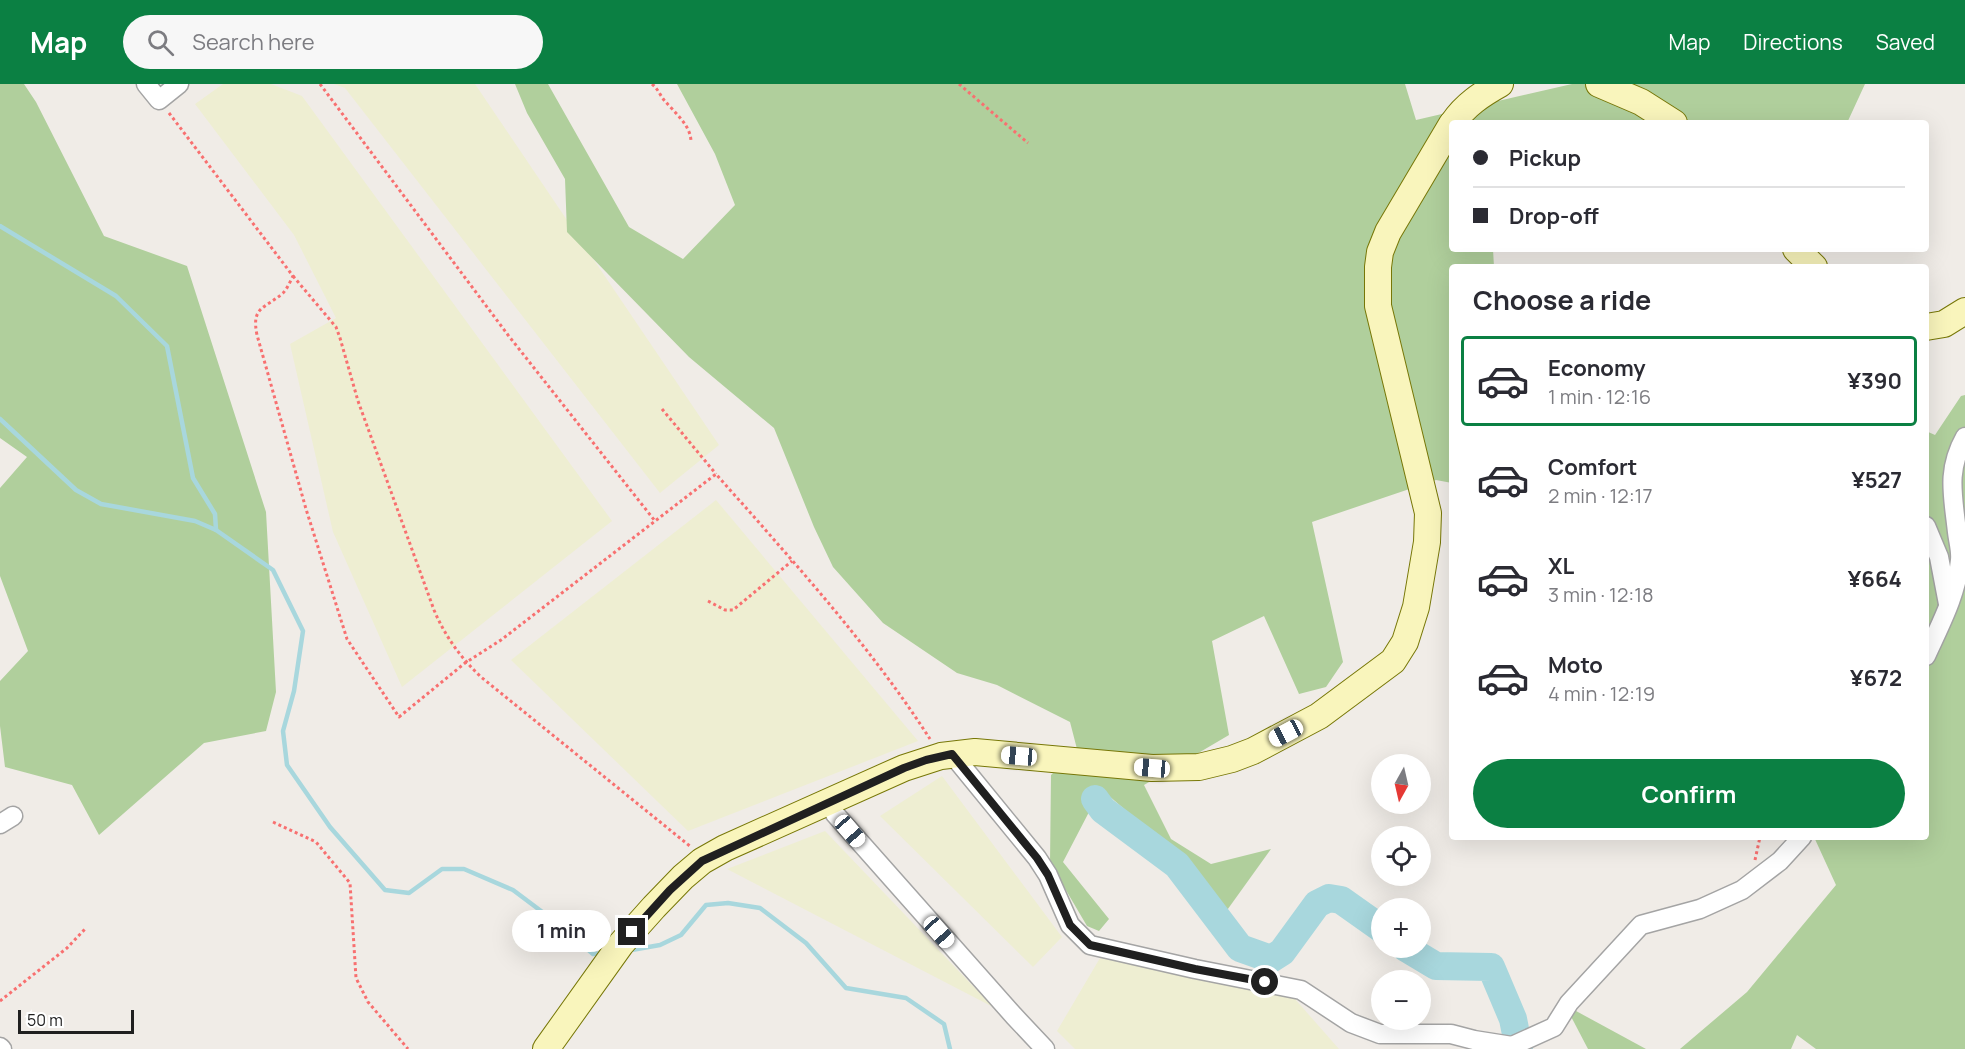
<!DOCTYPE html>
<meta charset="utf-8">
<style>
body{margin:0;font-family:Manrope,sans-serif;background:#f7f7f7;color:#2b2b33;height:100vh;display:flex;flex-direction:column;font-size:22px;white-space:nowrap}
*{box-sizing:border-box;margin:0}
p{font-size:20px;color:#7c7c81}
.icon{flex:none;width:33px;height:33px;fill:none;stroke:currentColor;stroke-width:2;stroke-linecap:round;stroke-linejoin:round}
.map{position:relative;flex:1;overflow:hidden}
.side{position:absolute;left:1449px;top:180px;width:480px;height:576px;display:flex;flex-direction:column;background:#fff;border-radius:6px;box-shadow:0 6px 24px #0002}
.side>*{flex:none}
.banner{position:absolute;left:1449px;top:36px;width:480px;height:132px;border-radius:6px;box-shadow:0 6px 24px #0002;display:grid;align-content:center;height:132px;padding:0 24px;background:#fff}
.needle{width:39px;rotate:188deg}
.buttons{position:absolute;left:1371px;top:670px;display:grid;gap:12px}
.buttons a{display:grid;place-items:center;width:60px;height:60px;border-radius:50%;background:#fff;box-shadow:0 6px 24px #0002;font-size:30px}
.scale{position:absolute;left:18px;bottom:15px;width:116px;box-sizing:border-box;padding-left:6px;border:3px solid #202020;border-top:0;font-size:16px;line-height:21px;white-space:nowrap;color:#202020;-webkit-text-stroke:4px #fff;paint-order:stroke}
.end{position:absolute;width:27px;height:27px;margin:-14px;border:8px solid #202020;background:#fff;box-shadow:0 0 0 3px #fff}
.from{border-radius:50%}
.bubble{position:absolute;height:42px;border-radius:21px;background:#fff;box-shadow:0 6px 24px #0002;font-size:20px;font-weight:700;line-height:42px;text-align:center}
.car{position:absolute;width:18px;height:36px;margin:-18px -9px;border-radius:8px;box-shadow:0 0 4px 2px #0007;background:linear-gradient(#fff 24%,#345 0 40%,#fff 0 76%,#345 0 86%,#fff 0)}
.banner b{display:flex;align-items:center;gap:21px;height:57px;font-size:22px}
.banner b+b{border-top:2px solid #e1e1e2}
.banner i{width:15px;height:15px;background:#2b2b33}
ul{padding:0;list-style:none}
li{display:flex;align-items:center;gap:18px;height:90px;margin:0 12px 9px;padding:0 12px;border:3px solid transparent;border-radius:6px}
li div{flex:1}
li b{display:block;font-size:22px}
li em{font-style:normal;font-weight:700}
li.active{border-color:#0b8043}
li>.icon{width:54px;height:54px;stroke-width:1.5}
h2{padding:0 24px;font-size:27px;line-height:72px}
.cta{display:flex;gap:12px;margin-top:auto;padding:12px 24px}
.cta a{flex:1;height:69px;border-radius:36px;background:#0b8043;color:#fff;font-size:24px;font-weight:700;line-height:69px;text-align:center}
header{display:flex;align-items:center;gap:36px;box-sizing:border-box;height:84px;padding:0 30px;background:#0b8043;color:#fff}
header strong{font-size:28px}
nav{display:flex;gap:33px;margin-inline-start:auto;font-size:21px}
.search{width:420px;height:54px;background:#f7f7f7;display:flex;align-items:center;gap:15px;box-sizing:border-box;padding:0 21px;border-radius:33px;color:#7c7c81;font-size:22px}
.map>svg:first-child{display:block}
.farmland{fill:#eeeed2}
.forest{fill:#b0cf9c}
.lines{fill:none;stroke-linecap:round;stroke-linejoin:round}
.stream{stroke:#a8d7dd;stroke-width:4.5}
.river{stroke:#a8d7dd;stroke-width:28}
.street-casing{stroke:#a4a4a4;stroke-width:21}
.secondary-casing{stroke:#777707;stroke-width:28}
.path{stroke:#f87070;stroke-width:3;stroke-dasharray:3 3;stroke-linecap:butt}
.street{stroke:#fff;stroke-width:18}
.secondary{stroke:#f9f5bc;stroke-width:26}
.route{stroke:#202020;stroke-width:8}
</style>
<header>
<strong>Map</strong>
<div class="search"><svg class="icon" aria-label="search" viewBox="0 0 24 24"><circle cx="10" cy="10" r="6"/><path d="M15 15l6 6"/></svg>Search here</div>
<nav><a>Map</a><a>Directions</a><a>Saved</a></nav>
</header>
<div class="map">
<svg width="1965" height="965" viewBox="0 0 1965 965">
<rect width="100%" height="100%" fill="#f0ece7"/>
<g class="farmland">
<path d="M 223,0 L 271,0 L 302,12 L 612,437 L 402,603 L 333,448 L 290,260 L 336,234 L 294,151 L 195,20 Z"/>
<path d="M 334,0 L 475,0 L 719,361 L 660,409 L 345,4 Z"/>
<path d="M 716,416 L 918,657 L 688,747 L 511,576 Z"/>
<path d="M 942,692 L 1062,853 L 1033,883 L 880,732 Z"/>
<path d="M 825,747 L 993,923 L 727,785 Z"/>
<path d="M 1100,874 L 1295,915 L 1339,965 L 1075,965 L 1057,947 Z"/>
</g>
<g class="forest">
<path d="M 0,0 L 24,0 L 36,18 L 104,152 L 187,182 L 266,428 L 276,608 L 266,647 L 204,659 L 99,751 L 72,701 L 5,683 L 0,642 L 0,597 L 28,567 L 0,492 L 0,404 L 27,373 L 0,354 Z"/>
<path d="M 515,0 L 548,0 L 629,143 L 683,175 L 735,121 L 715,70 L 677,0 L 1405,0 L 1416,36 L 1572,0 L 1865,0 L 1847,39 L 1452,39 L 1452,165 L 1493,165 L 1494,183 L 1452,183 L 1452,399 L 1436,396 L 1312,438 L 1343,578 L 1326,603 L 1299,610 L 1264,532 L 1212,557 L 1229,651 L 1144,701 L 1171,755 L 1211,780 L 1271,765 L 1225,829 L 1181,774 L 1101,705 L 1063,778 L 1109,835 L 1099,847 L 1087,842 L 1050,779 L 1051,691 L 1077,665 L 1070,638 L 997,601 L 957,589 L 883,539 L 833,483 L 814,443 L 774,344 L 689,273 L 567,148 L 565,95 L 527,29 Z"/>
<path d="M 1965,311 L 1965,965 L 1816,965 L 1797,951 L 1791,965 L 1680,965 L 1747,908 L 1836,801 L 1814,753 L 1926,753 L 1926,347 L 1935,351 L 1961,312 Z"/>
<path d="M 1565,921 L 1646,965 L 1588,965 Z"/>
</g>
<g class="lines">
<g class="stream">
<path d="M 0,142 L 116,212 L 167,262 L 193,394 L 215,430 L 216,446"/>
<path d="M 0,335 L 76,406 L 101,420 L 195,437 L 216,446 L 273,486 L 303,547 L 294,607 L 283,647 L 287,681 L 330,743 L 385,806 L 409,809 L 442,785 L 464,785 L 513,806 L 561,842 L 593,870 L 603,869"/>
<path d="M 626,867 L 660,861 L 681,851 L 706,821 L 728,819 L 760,824 L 806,859 L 846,904 L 906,914 L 944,940 L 950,965"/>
</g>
<g class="river">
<path d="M 1095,715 L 1103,726 L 1177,781 L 1240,864 L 1271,875 L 1282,868 L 1317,820 L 1329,814 L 1341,816 L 1382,845"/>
<path d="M 1406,864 L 1436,882 L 1491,883 L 1513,935 L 1519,965"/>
</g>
<defs>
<g id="street">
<path d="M 146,0 L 159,16 L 179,0"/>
<path d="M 1926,442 L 1939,473 L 1948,520"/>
<path d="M 1926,572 C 1940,541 1957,510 1960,476 C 1961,467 1958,457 1957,448 C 1953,411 1946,387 1965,353"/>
<path d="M 952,670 L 1037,774 L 1048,791 L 1070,841 L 1090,861 L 1195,885 L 1301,906 L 1351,939 L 1380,950 L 1451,950 L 1474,956 L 1512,962 L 1554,943 L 1569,919 L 1641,841 L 1700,825 L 1742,806 L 1780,777 L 1802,753"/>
<path d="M 829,718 L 835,730 L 1014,932 L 1045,965"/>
<path d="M 0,740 L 13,732"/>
<path d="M 0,963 L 2,965"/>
</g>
<g id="secondary">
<path d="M 1599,0 L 1641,18 L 1674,39"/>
<path d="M 1453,39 C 1465,21 1482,10 1500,0"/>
<path d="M 1796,165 L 1814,183"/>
<path d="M 1926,243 L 1944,240 L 1965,227"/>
<path d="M 546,965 L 621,860 L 654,823 L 683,793 L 702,777 L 725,764 L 904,684 L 941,672 L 975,668 L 1152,684 L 1199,683 L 1232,675 L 1253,667 L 1319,632 L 1393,577 L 1405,558 L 1416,523 L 1427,458 L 1428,429 L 1378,222 L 1378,183 L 1380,168 L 1388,148 L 1452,40"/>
</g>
</defs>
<use href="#street" class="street-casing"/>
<use href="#secondary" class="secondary-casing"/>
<g class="path">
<path d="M 320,0 L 508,251 L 655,437"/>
<path d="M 652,0 C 658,5 660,11 664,16 C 674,28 691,41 691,58"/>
<path d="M 959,0 L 1028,59"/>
<path d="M 169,29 L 293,192 C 290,198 287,205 283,209 C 265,225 251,222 257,251 L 306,425 L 347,555 L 399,633 L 465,579 L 501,556 L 716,390 C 791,475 869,560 930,655"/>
<path d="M 293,192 L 336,243 L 340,254 L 358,317 L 434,526 C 445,552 460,573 481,593 L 691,763"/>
<path d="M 662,325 L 716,390"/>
<path d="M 708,517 L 725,526 L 733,526 L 792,477"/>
<path d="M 273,738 L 316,758 L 350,799 L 356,894 L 368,918 L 408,965"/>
<path d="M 1755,776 L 1760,753"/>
<path d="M 0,917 L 67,864 L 85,845"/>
</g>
<use href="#street" class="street"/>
<use href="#secondary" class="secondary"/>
</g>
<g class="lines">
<path class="route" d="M 632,848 L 670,806 L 702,777 L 904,684 L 926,676 L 952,670 L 1037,774 L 1048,791 L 1070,841 L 1090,861 L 1195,885 L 1265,898"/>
</g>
</svg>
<div class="buttons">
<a><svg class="needle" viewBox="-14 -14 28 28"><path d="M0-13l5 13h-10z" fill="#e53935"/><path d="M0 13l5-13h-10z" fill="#7c7c81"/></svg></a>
<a><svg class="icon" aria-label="locate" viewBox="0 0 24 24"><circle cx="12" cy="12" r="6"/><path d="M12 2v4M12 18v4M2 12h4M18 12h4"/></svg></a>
<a>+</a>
<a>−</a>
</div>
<div class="scale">50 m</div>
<i class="end from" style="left:1265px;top:898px"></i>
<i class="end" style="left:632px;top:848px"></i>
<div class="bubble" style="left:512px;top:826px;width:99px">1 min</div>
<i class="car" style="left:1286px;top:649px;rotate:242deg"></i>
<i class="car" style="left:1019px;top:672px;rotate:275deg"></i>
<i class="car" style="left:1152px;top:684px;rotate:275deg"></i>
<i class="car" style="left:850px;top:747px;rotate:139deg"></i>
<i class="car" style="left:939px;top:848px;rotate:138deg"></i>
<div class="banner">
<b><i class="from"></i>Pickup</b>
<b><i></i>Drop-off</b>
</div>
<section class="side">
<h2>Choose a ride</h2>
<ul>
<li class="active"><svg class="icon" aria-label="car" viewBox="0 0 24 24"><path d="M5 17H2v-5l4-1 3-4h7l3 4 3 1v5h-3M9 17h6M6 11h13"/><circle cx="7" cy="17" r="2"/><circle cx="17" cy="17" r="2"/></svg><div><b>Economy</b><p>1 min · 12:16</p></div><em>¥390</em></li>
<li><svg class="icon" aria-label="car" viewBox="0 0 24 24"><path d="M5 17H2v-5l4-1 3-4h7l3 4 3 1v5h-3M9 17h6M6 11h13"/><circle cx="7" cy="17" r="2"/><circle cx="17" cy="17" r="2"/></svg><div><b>Comfort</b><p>2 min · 12:17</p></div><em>¥527</em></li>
<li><svg class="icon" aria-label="car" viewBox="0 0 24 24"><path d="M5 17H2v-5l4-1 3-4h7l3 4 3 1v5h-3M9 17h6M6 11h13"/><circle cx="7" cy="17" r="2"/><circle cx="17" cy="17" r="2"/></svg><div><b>XL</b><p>3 min · 12:18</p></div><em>¥664</em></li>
<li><svg class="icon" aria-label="car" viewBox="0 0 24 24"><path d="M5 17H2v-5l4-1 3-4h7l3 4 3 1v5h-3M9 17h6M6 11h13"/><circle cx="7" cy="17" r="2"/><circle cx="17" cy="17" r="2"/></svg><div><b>Moto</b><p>4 min · 12:19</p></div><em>¥672</em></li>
</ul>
<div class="cta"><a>Confirm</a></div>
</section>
</div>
